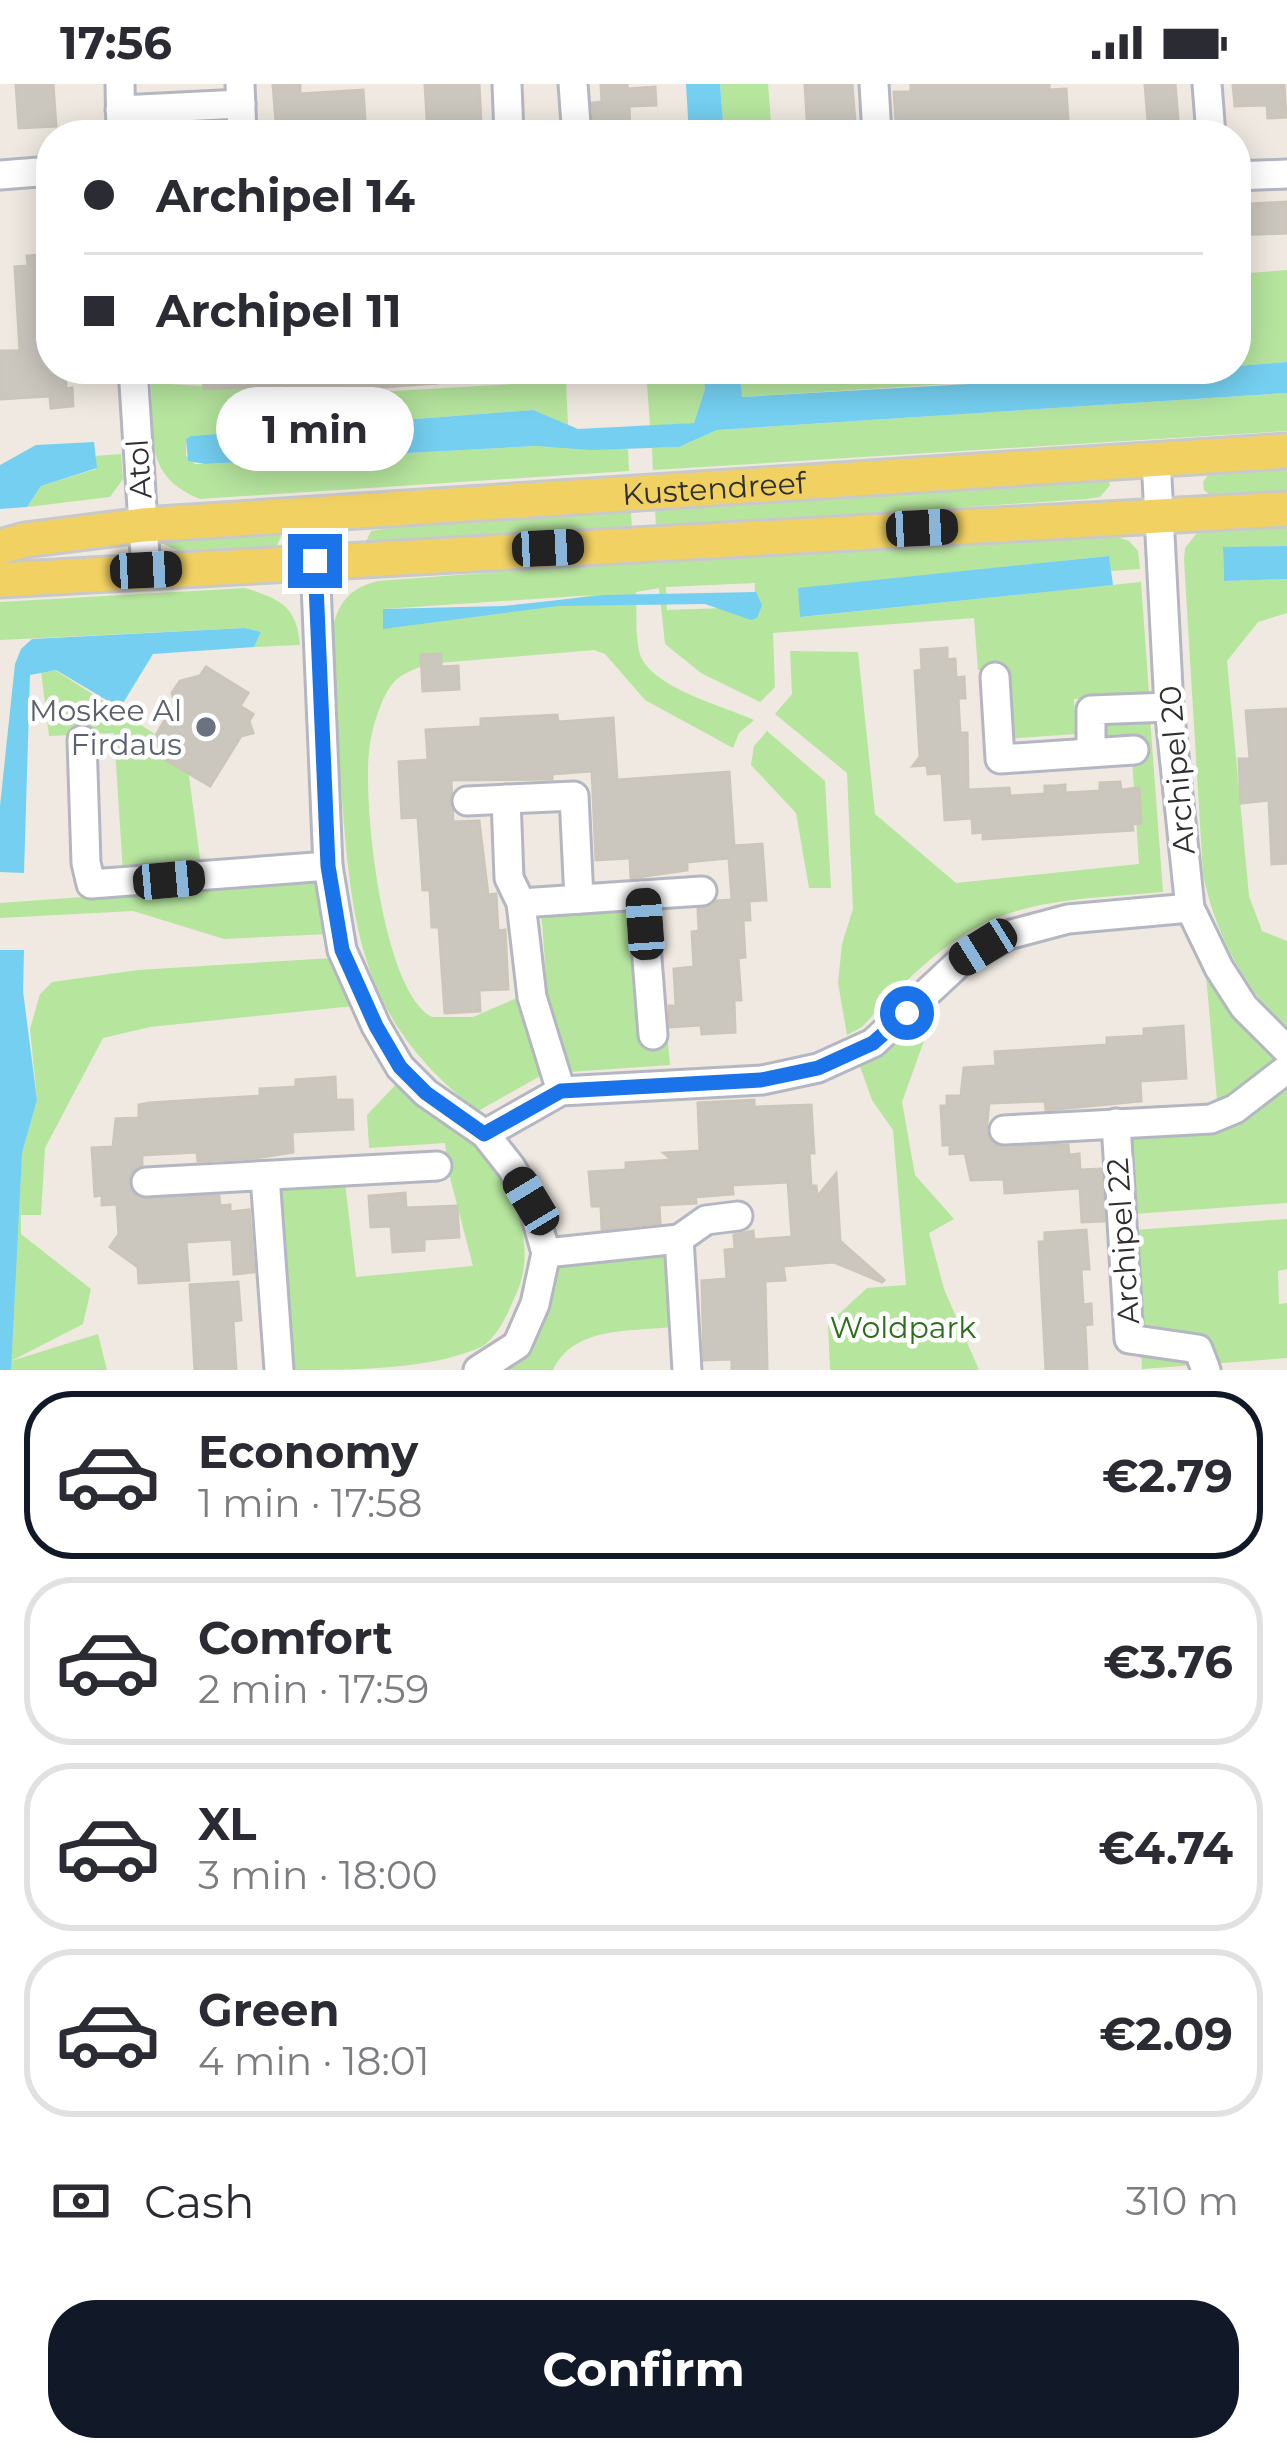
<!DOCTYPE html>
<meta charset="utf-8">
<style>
body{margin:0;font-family:Montserrat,sans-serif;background:#f2f2f3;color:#2b2b33;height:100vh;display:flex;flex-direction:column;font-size:45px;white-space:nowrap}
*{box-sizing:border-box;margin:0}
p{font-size:39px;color:#7c7c81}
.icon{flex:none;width:66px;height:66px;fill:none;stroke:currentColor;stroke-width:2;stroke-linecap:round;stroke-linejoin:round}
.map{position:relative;height:1286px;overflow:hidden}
.details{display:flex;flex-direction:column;background:#fff;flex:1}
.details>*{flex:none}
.hud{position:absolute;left:36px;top:36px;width:1215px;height:264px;border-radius:48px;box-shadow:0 6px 30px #0003;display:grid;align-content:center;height:264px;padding:0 48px;background:#fff}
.end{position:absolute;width:54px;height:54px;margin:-27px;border:15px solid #1a73e8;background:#fff;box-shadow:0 0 0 6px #fff}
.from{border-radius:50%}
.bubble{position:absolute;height:84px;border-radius:42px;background:#fff;box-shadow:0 6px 30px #0003;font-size:39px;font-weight:700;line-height:84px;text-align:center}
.car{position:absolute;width:36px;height:72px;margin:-36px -18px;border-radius:15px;box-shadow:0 0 9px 3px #0007;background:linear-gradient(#222 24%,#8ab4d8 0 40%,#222 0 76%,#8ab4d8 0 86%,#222 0)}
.hud b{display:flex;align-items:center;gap:42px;height:114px;font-size:45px}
.hud b+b{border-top:3px solid #e1e1e2}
.hud i{width:30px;height:30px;background:#2b2b33}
ul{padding:21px 0 0;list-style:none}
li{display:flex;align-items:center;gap:36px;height:168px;margin:0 24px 18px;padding:0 24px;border:6px solid #e1e1e2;border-radius:48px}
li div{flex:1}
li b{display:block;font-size:45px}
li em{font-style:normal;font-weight:700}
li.current{border-color:#111827}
li>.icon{width:108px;height:108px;stroke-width:1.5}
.pay{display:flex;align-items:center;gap:30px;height:132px;padding:0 48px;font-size:45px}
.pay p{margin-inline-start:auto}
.action{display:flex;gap:24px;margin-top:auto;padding:24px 48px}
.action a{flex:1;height:138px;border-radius:48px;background:#111827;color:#fff;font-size:48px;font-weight:700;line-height:138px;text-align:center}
.status{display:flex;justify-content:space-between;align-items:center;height:84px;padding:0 60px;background:#fff;direction:ltr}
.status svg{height:33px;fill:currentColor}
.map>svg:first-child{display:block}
.green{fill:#b6e59e;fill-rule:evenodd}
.water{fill:#75cff0}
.building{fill:#cbc7bf;stroke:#cbc5ba;stroke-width:3}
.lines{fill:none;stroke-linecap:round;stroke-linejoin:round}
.minor-casing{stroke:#b4b7c1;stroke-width:33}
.major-casing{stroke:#c9c9c9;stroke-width:39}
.minor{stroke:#fff;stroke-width:27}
.major{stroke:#f2d163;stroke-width:33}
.route{stroke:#1a73e8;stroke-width:15}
.worship-dot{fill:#6b7280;stroke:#fff;stroke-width:4.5}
.labels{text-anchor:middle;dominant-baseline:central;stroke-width:9;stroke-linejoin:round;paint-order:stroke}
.street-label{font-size:30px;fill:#2e2e2e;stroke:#fff}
.worship-label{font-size:30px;fill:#5b616d;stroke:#fff;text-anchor:end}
.park-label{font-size:30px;fill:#2c6e1b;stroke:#fff}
</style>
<div class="status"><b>17:56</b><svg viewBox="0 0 49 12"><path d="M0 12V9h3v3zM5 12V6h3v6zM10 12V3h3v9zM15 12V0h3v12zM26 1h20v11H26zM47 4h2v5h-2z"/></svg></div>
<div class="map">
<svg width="1287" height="1286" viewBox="0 0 1287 1286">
<rect width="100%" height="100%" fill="#efe9e1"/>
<g class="green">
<path d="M 720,0 L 768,0 L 772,51 L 724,51 Z"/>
<path d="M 1287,186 L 1287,278 L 1236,282 L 1236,190 Z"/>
<path d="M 646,285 L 702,285 L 705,305 L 694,339 L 650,342 Z"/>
<path d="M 739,285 L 1183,285 L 741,313 Z"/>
<path d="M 566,297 L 568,342 L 533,326 L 191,352 L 186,356 L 186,372 L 195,380 L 205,380 L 537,362 L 628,365 L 629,387 L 200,415 C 143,392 154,352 151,299 L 342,310 Z"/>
<path d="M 1287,309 L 1287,347 L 653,386 L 652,364 L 679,363 L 717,346 Z"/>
<path d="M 121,370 L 123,395 L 110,413 L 27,423 L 41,402 L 96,385 L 96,372 Z"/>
<path d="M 1287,386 L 1287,408 L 1211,412 L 1204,406 L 1203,398 L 1208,391 Z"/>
<path d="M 1096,394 L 1108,396 L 1110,401 L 1100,413 L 1086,415 L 656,444 L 655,424 Z"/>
<path d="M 631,428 L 632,446 L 365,460 L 371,447 L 389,444 Z"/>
<path d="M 1287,438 L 1287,462 L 1223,464 L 1224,497 L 1287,495 L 1287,529 L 1258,538 L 1227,577 L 1249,812 L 1262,847 L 1287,857 L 1287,944 C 1244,906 1214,846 1203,790 L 1184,476 L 1185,464 L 1200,445 Z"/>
<path d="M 274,444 L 281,453 L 274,467 L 190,472 L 159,458 L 165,448 Z"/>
<path d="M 1109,450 L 1129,457 L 1138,467 L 1140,485 L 1111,487 L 1108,472 L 798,505 L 801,533 L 1141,498 L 1149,609 L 1074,615 L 1076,650 L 1007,655 L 1002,585 L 978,586 L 974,534 L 773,549 L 775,603 L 760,618 L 701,589 L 665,560 L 659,504 L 636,508 C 637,527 635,548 639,567 C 647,603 724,622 754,636 L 739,649 L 733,664 L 645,616 L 605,570 L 594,566 L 426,580 C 416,585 402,589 394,598 C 380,614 371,647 369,668 C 363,720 382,907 432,933 L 473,933 L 519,913 L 542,991 L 478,1027 C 359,936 352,844 341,704 C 338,652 332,600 332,548 C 337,520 349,504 378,497 L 658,476 ZM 755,499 L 754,523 L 667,526 L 666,503 ZM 594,511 L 383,544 L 384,525 Z"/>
<path d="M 245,504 C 280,515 297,522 300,561 L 254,563 L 261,548 L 245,544 L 0,556 L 0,518 Z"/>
<path d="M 790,567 L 858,568 L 875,730 L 956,799 L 1139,780 L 1132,674 L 1109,675 L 1106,637 L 1150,634 L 1163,808 C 1104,814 1036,813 981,841 C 936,864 896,906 862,943 L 847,951 L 838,899 L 842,860 L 853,825 L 847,689 L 775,630 L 792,610 Z"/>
<path d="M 55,586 L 186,670 L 201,782 L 123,788 L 114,649 L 49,652 L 41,587 Z"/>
<path d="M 767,647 L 825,697 L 831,804 L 809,804 L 796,729 L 751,681 L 754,662 Z"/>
<path d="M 320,796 L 328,850 L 224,855 L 133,827 L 0,834 L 0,819 Z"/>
<path d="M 629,821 L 639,950 L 667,948 L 670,981 L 569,988 L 549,932 L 541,826 Z"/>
<path d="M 333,874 L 354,922 L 150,943 L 103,954 L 45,1064 L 41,1131 L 21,1131 L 21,1150 L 91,1205 L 83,1240 L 11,1277 L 98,1250 L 107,1286 L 0,1286 L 22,1069 L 37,1016 L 30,945 L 40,910 L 52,898 L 138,886 Z"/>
<path d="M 1206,891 L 1233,932 L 1274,975 L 1237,1008 L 1217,1016 Z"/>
<path d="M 943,904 L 902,1018 L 915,1091 L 954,1135 L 929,1149 L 944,1205 L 979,1286 L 830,1286 L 828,1240 L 867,1204 L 906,1201 L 893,1046 L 872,1016 L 858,977 Z"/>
<path d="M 401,995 C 433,1026 476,1056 500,1093 C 522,1124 533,1172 517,1208 C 509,1226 500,1250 483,1262 C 432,1286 351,1286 292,1286 L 277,1095 L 344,1090 L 356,1193 L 473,1182 L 448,1086 L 445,1059 L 369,1064 L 367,1031 Z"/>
<path d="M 1287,998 L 1287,1119 L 1134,1130 L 1130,1047 Z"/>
<path d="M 1287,1135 L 1287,1185 L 1278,1187 L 1279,1220 L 1287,1219 L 1287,1274 L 1142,1285 L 1135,1146 Z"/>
<path d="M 665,1168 L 671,1243 C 629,1248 574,1242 553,1286 L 492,1286 L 539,1233 L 561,1177 Z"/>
</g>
<g class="water">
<path d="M 686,0 L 720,0 L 724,51 L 689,51 Z"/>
<path d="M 1287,278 L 1287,309 L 717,346 L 679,363 L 591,366 L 537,362 L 205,380 L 188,377 L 186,355 L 191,352 L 533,326 L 578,345 L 694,339 L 705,305 L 702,285 L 739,285 L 742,313 L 1236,285 L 1236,282 Z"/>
<path d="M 94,358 L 97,384 L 41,402 L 27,423 L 0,425 L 0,381 L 36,361 Z"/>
<path d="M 1287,462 L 1287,495 L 1224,497 L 1223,463 Z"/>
<path d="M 1109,472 L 1113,501 L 800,533 L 798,504 Z"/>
<path d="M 756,508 L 762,521 L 757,534 L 751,536 L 705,520 L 558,522 L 383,545 L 383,525 L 503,522 L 605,511 Z"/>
<path d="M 245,544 L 261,548 L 254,563 L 153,570 L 120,624 L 56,586 L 30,591 L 24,789 L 0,788 L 0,722 L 15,580 L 21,565 L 32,555 Z"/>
<path d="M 0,866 L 24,866 L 23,907 L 37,1016 L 22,1069 L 11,1286 L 0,1286 Z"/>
</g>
<g class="building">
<path d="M 16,0 L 53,0 L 56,42 L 19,44 Z"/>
<path d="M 273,0 L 300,0 L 300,10 L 363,6 L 366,51 L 277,51 Z"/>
<path d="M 425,0 L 479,0 L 481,40 L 475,40 L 476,51 L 428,51 Z"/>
<path d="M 601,0 L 627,0 L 627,5 L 655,3 L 656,21 L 629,22 L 630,47 L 604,49 L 603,38 L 594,38 L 592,19 L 602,18 Z"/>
<path d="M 805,0 L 852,0 L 856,51 L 808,51 Z"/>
<path d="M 911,0 L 1049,0 L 1049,6 L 1066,5 L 1069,51 L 897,51 L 894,8 L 911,8 Z"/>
<path d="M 1145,0 L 1175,0 L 1179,47 L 1149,49 Z"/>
<path d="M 1233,0 L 1284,0 L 1286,33 L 1268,34 L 1267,21 L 1235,22 Z"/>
<path d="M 1286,118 L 1287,149 L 1236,151 L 1236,121 Z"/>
<path d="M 51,170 L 51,285 L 65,285 L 66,305 L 72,304 L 73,322 L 51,324 L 50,312 L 0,315 L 0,267 L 20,267 L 15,183 L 28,182 L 27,172 Z"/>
<path d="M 203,285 L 437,285 L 437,299 L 341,306 L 342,319 L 286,320 L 285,301 L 204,305 Z"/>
<path d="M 947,564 L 947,576 L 955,575 L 956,594 L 964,593 L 965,614 L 958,614 L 960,649 L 967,649 L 968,706 L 1009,704 L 1010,712 L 1045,710 L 1045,702 L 1055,702 L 1065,701 L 1065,709 L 1100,707 L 1100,699 L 1120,698 L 1121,706 L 1139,704 L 1141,739 L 1132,740 L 1133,746 L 983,755 L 983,748 L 973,749 L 972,734 L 945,736 L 942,689 L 928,690 L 927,681 L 913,682 L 920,673 L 915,587 L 922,586 L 921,566 Z"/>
<path d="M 441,570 L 441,583 L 458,582 L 459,605 L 423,607 L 421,571 Z"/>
<path d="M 206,583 L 248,609 L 240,622 L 253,630 L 249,637 L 253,649 L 241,652 L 210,702 L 148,665 L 175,619 L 172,609 L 180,597 L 200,592 Z"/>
<path d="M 1287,625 L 1287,779 L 1272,780 L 1269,716 L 1241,719 L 1239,675 L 1250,675 L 1246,627 Z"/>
<path d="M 557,631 L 558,638 L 613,634 L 617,696 L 729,688 L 734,762 L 762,760 L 766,816 L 749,817 L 750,836 L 743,836 L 745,873 L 738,874 L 741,916 L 734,916 L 735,948 L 702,950 L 701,941 L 670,943 L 669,922 L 676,922 L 674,885 L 694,883 L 692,848 L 699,847 L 698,825 L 716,817 L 732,816 L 729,774 L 687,778 L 687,786 L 631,794 L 630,774 L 596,776 L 592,687 L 552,690 L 552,695 L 451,696 L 453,738 L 479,737 L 488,811 L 496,810 L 498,847 L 505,846 L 508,905 L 479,906 L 480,927 L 445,929 L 439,843 L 432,843 L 430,806 L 423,806 L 418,733 L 402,734 L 399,678 L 428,676 L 426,646 L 481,643 L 481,635 Z"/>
<path d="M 1183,942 L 1186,994 L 1140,997 L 1141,1017 L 1046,1026 L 1045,1017 L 989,1019 L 986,1048 L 995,1061 L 1068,1061 L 1069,1071 L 1079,1070 L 1080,1086 L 1101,1085 L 1104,1137 L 1082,1138 L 1080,1104 L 1005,1109 L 1004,1095 L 971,1096 L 965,1069 L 950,1070 L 950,1061 L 943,1061 L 941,1022 L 947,1022 L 947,1012 L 961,1012 L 964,984 L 996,982 L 995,968 L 1107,961 L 1107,954 L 1144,952 L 1144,945 Z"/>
<path d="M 335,993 L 336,1016 L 352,1016 L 353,1045 L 292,1048 L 293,1068 L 256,1074 L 198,1077 L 197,1068 L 142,1071 L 142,1081 L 131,1089 L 128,1098 L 137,1113 L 219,1112 L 220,1122 L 230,1121 L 230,1128 L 249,1126 L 254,1188 L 234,1190 L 232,1155 L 186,1158 L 189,1196 L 139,1199 L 138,1183 L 110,1163 L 119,1150 L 117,1120 L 102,1121 L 102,1111 L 95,1112 L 92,1064 L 113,1063 L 116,1035 L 139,1034 L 139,1021 L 149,1019 L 260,1012 L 260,1005 L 296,1003 L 296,996 Z"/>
<path d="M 754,1016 L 754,1023 L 811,1021 L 814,1069 L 809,1069 L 811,1102 L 816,1102 L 817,1113 L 836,1090 L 840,1157 L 884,1196 L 882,1198 L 834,1178 L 783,1182 L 785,1196 L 765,1197 L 767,1286 L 732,1286 L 732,1275 L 704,1276 L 702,1197 L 727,1195 L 725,1166 L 735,1165 L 734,1151 L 753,1147 L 754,1156 L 792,1153 L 788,1098 L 732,1101 L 733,1110 L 695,1113 L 696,1119 L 659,1121 L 660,1139 L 602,1145 L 601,1122 L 592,1122 L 589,1088 L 626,1086 L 626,1079 L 672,1076 L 664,1069 L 700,1067 L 698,1019 Z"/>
<path d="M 405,1109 L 406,1124 L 457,1122 L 459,1153 L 424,1155 L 424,1166 L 393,1168 L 391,1142 L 371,1143 L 369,1112 Z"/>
<path d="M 1086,1146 L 1089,1185 L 1081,1185 L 1083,1221 L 1091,1220 L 1092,1240 L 1085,1241 L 1087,1286 L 1046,1286 L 1039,1158 L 1045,1158 L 1045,1149 Z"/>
<path d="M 238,1198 L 241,1236 L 233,1237 L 236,1286 L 195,1286 L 190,1201 Z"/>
</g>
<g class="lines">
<defs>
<g id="minor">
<path d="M 120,0 L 121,51"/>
<path d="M 240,0 L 242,51"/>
<path d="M 507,0 L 509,51"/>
<path d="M 573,0 L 576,40"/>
<path d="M 874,0 L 877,51"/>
<path d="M 1207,0 L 1211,51"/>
<path d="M 120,26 L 241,20"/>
<path d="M 0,91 L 51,87"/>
<path d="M 1236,92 L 1287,90"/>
<path d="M 133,285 L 146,486"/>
<path d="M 1156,375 L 1169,623 L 1190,824 L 1219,884 L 1244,923 L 1287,966"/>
<path d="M 309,431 L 315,477 L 328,782 L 342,866 L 376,942 L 400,983 L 426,1009 L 485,1050 L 511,1083 L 531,1117 L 546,1169 L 535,1220 L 517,1261 L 478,1286"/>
<path d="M 995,593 L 1000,675 L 1134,666"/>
<path d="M 82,656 L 86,779 L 91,800 L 328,782"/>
<path d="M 1091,667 L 1091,626 L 1169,623"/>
<path d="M 506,715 L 509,794 L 521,819 L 532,913 L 561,1007"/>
<path d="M 467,717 L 574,712 L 579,815"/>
<path d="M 642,811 L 653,951"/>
<path d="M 521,819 L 702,807"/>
<path d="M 1116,1039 L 1129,1255 L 1198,1265 L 1206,1286"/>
<path d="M 1004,1046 L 1211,1035 L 1235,1025 L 1287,985"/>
<path d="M 485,1050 L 561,1007 L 762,996 L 818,984 L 873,959 L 961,877 L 1008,851 L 1068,835 L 1190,824"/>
<path d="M 265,1092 L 279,1286"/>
<path d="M 146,1098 L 437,1082"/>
<path d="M 679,1155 L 687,1286"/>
<path d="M 546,1169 L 679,1155 L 706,1136 L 738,1132"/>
</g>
<g id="major">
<path id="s1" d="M 0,463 L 25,456 L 143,441 L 1287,367"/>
<path d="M 0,496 L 1287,425"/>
</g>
</defs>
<use href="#minor" class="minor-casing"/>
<use href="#major" class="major-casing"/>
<use href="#minor" class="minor"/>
<use href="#major" class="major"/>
</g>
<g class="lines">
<path class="route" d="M 315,477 L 328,782 L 342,866 L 376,942 L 400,983 L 426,1009 L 484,1050 L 561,1007 L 761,996 L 818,984 L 873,959 L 907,929"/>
</g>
<circle class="worship-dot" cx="206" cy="643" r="12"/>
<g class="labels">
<g class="street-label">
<text transform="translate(139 385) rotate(-94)">Atol</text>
<text stroke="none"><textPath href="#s1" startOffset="717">Kustendreef</textPath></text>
<text transform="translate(1177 686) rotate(-95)">Archipel 20</text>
<text transform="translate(1123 1157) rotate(-94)">Archipel 22</text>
</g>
<g class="worship-label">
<text x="182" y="626">Moskee Al<tspan x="182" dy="34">Firdaus</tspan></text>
</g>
<g class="park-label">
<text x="903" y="1243">Woldpark</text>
</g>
</g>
</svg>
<i class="end from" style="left:907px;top:929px"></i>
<i class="end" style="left:315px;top:477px"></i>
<div class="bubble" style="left:216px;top:303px;width:198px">1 min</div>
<i class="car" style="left:922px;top:444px;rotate:87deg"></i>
<i class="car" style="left:548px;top:464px;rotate:87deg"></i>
<i class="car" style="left:146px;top:486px;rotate:87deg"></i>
<i class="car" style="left:169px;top:796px;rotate:85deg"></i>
<i class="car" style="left:645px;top:840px;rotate:356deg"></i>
<i class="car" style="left:983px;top:863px;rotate:238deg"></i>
<i class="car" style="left:531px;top:1117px;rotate:329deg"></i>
<div class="hud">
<b><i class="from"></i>Archipel 14</b>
<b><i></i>Archipel 11</b>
</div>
</div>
<section class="details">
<ul>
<li class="current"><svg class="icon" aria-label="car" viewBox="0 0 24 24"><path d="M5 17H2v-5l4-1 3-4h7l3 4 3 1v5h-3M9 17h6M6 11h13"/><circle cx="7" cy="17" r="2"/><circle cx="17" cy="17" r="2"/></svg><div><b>Economy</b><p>1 min · 17:58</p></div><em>€2.79</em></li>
<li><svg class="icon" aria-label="car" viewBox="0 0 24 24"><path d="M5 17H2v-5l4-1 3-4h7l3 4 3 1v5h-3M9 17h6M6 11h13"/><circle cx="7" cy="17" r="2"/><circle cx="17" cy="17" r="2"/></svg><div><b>Comfort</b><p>2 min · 17:59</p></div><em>€3.76</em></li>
<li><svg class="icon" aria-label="car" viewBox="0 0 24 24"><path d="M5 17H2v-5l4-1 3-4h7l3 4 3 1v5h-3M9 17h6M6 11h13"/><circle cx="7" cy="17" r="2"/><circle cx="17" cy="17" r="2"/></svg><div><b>XL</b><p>3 min · 18:00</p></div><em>€4.74</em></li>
<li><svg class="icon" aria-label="car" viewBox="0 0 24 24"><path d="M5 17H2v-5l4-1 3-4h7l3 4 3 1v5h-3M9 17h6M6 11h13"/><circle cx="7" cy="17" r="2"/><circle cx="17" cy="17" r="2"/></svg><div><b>Green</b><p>4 min · 18:01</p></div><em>€2.09</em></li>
</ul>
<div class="pay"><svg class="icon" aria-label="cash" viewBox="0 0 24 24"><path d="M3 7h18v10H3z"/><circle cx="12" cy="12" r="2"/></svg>Cash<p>310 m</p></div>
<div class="action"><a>Confirm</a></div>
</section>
